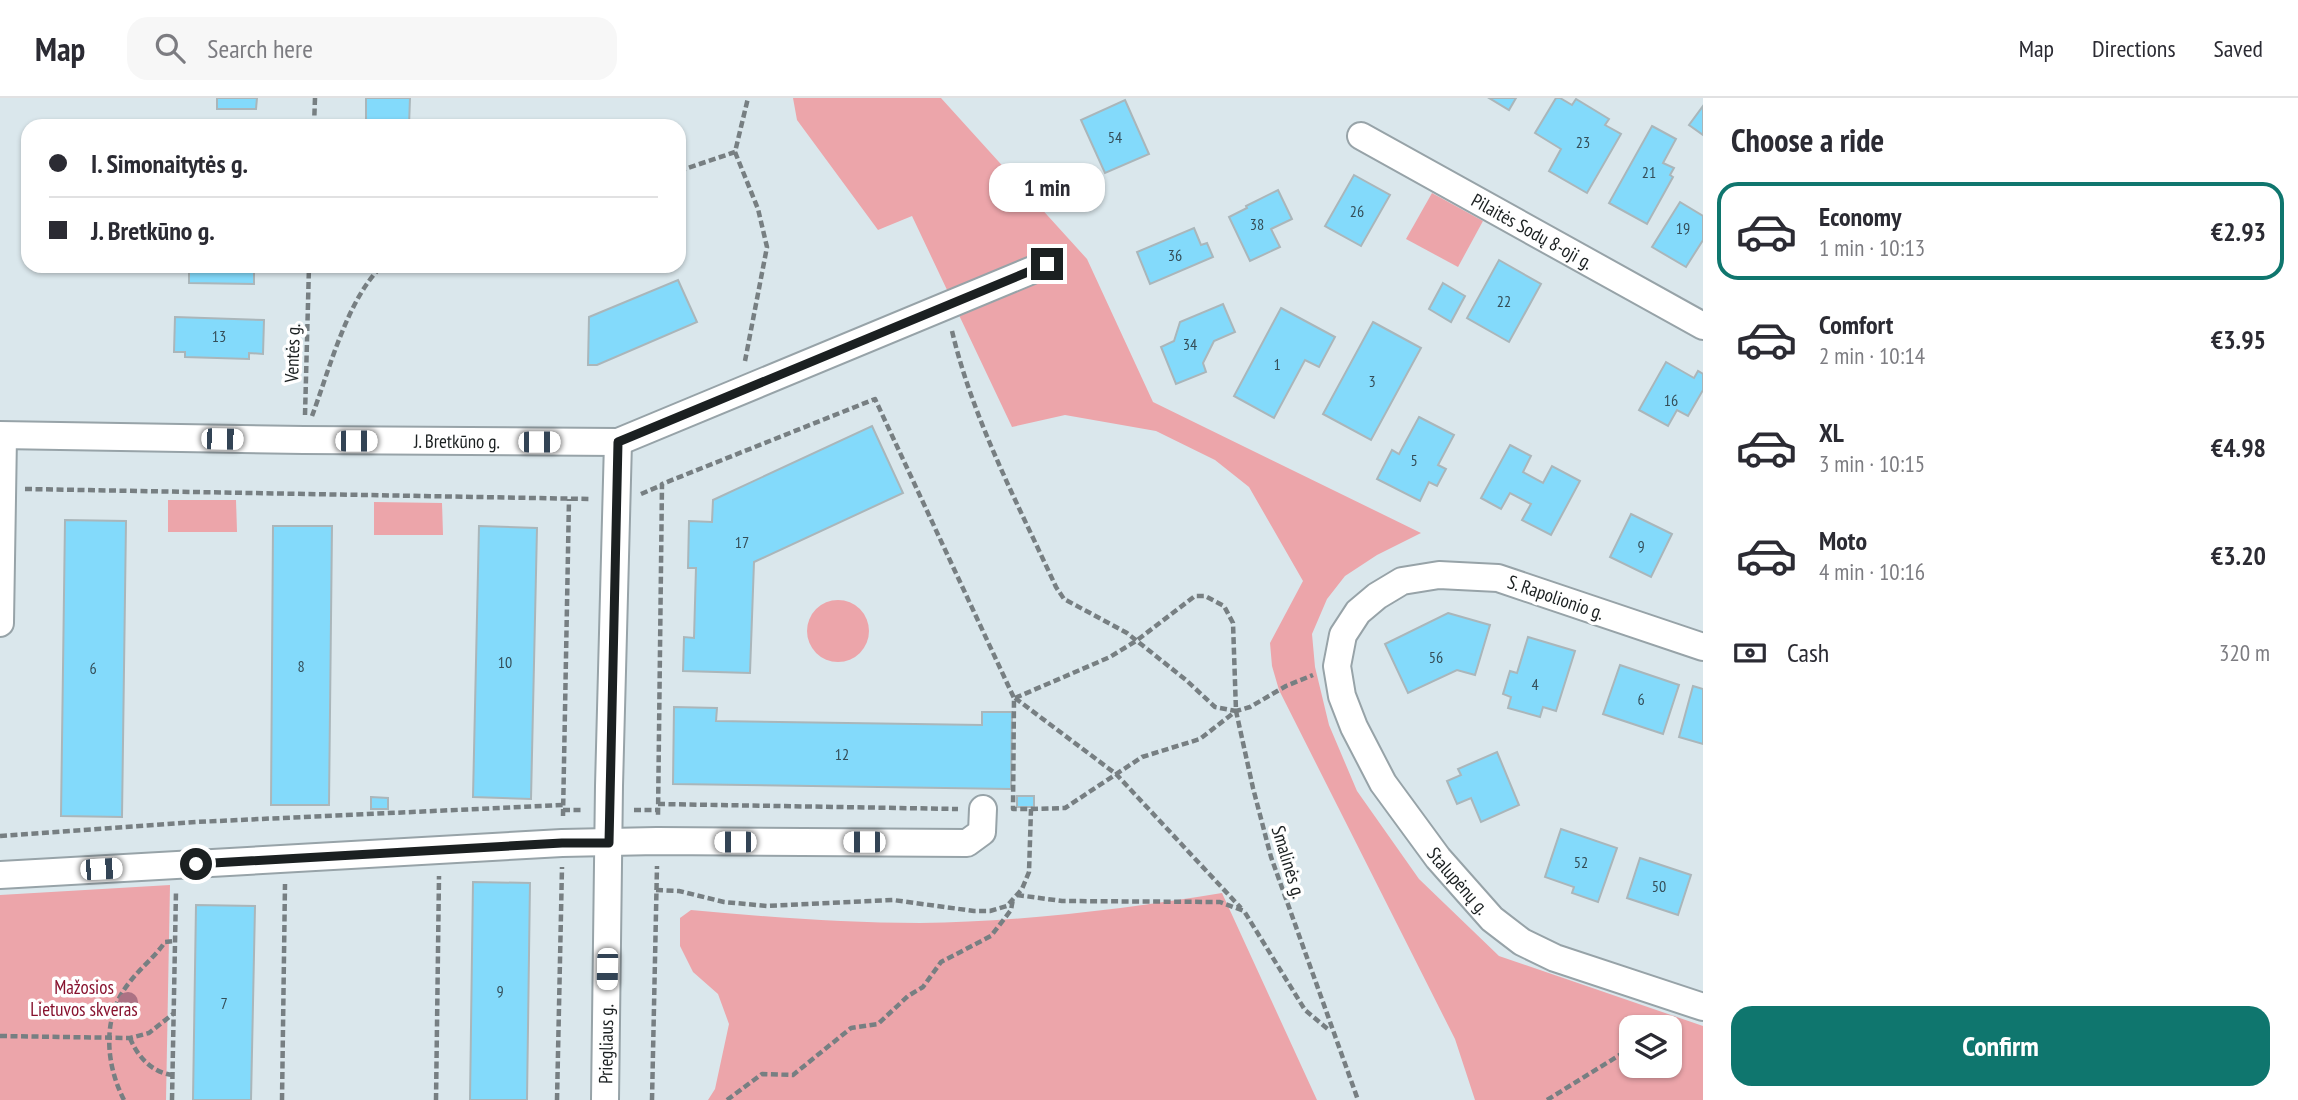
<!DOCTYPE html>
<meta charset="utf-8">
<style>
body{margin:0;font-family:"PT Sans Narrow",sans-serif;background:#f7f7f7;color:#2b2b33;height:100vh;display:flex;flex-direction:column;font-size:26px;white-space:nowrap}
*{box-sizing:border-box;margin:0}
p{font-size:23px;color:#7c7c81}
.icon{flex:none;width:38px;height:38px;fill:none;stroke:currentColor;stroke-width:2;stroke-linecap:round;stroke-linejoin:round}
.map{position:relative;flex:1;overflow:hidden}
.sheet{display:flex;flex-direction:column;background:#fff;width:595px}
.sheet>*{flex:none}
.top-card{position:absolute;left:21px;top:21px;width:665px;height:154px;border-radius:21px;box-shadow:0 2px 5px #0004;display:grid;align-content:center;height:154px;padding:0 28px;background:#fff}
.tools{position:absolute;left:1619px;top:917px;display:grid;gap:14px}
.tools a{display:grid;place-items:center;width:63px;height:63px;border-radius:14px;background:#fff;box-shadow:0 2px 5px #0004;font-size:35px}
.end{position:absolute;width:32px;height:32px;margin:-16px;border:9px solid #1b2021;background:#fff;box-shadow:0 0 0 4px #fff}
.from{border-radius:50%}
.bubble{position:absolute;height:49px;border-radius:21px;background:#fff;box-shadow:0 2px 5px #0004;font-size:23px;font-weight:700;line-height:49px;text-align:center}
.car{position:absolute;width:21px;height:42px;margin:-21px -10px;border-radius:9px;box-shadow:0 0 5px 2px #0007;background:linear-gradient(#fff 24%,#345 0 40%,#fff 0 76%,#345 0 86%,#fff 0)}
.top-card b{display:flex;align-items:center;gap:24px;height:66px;font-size:26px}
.top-card b+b{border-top:2px solid #e1e1e2}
.top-card i{width:18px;height:18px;background:#2b2b33}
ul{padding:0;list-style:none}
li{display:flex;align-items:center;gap:21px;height:98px;margin:0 14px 10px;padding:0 14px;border:4px solid transparent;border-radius:21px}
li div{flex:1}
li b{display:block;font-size:26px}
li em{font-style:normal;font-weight:700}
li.current{border-color:#0f766e}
li>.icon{width:63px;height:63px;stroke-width:1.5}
h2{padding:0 28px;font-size:32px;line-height:84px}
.pay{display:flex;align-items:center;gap:18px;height:77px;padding:0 28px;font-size:26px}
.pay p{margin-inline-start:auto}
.button{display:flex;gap:14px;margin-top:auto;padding:14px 28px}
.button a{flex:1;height:80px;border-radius:21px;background:#0f766e;color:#fff;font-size:28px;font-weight:700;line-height:80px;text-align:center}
header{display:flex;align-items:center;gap:42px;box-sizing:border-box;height:98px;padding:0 35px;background:#fff;border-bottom:2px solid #e1e1e2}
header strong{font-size:33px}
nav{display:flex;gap:38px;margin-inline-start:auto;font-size:24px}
.search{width:490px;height:63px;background:#f7f7f7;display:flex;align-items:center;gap:18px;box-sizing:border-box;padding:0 24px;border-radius:21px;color:#7c7c81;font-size:26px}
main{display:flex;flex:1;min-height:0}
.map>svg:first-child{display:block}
.green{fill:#eca5aa;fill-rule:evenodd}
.building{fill:#83dafb;stroke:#aab6ba;stroke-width:2}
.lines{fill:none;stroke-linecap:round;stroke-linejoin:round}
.street-casing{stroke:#97a3a8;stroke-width:30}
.path{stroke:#777f82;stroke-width:4.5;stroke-dasharray:7 3.5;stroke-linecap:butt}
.street{stroke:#fff;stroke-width:26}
.tree{fill:#ac7284}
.route{stroke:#1b2021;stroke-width:9}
.labels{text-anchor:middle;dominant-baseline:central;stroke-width:7;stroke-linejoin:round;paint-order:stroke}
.number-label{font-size:16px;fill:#354e58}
.street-label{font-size:19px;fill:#1b2021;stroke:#fff}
.park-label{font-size:19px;fill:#87122e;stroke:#fff}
</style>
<header>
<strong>Map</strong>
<div class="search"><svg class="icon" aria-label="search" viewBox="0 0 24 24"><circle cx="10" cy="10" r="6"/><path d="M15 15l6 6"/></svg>Search here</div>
<nav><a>Map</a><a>Directions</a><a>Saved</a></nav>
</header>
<main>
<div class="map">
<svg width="1703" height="1002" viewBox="0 0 1703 1002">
<rect width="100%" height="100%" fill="#dae7ec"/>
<g class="green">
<path d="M 793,0 L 941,0 L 1087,161 L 1153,304 L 1421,435 L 1377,457 L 1345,478 L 1327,501 L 1312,536 L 1315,569 L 1329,627 L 1357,693 L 1419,781 L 1499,858 L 1703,928 L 1703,1002 L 1475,1002 L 1455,941 L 1279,592 L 1272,568 L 1270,545 L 1303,483 L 1249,389 L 1215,362 L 1156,333 L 1065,317 L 1012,329 L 912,118 L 878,132 L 797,22 ZM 1631,929 L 1670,929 L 1670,968 L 1631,968 Z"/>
<path d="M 1432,95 L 1483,123 L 1458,169 L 1406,141 Z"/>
<path d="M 168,402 L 236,402 L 237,434 L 168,434 Z"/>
<path d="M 374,404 L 442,405 L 443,437 L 374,437 Z"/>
<circle cx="838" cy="533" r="31"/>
<path d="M 170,787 L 166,1002 L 0,1002 L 0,797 Z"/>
<path d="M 1222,795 L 1317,1002 L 708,1002 L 715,991 L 729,926 L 718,896 L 693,874 L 680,848 L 680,820 L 691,812 C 767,819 843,825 920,825 C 1018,824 1126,811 1222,795 Z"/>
</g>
<g class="building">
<path d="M 217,0 L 257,0 L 256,11 L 217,11 Z"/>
<path d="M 366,0 L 410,0 L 409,28 L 366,28 Z"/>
<path d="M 1489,0 L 1516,0 L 1509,12 Z"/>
<path d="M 1556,0 L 1560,0 L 1572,7 L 1576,1 L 1609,21 L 1605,27 L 1621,36 L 1587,95 L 1549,73 L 1561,51 L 1535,35 Z"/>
<path d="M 1125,2 L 1149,56 L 1105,75 L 1081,22 Z"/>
<path d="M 1703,8 L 1703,37 L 1689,27 Z"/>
<path d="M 1652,28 L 1676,41 L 1663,65 L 1674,70 L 1670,77 L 1673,79 L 1647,126 L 1609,105 Z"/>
<path d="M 1354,77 L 1390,97 L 1361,148 L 1325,128 Z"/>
<path d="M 1278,92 L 1292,121 L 1271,131 L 1280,149 L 1250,163 L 1229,119 L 1247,110 L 1246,108 Z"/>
<path d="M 1680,104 L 1703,118 L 1703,142 L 1686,169 L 1652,149 Z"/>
<path d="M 1194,130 L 1201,147 L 1207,145 L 1213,159 L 1150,186 L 1137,154 Z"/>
<path d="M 1499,162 L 1541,186 L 1509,244 L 1467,220 Z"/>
<path d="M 189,168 L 254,168 L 254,186 L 189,185 Z"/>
<path d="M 678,182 L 697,224 L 597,267 L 588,267 L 589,219 Z"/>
<path d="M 1443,185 L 1465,198 L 1451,224 L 1429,211 Z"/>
<path d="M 1223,206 L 1235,234 L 1214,243 L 1203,265 L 1206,274 L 1176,286 L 1161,249 L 1174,243 L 1180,224 Z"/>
<path d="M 1281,210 L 1335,239 L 1319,269 L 1305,262 L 1274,320 L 1234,298 Z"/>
<path d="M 175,219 L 264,222 L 263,256 L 249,255 L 249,261 L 185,259 L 185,254 L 174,254 Z"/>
<path d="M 1373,224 L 1421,250 L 1371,342 L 1323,316 Z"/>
<path d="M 1666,264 L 1694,280 L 1698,273 L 1703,276 L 1703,292 L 1688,318 L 1677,312 L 1668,328 L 1639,312 Z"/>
<path d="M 1419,319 L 1454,337 L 1438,367 L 1446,371 L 1437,388 L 1429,384 L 1420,403 L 1377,381 L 1392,352 L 1399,356 Z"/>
<path d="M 872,328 L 903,395 L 754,464 L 750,575 L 683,573 L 684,539 L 694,540 L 696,470 L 688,470 L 689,423 L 712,424 L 713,402 Z"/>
<path d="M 1510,347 L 1531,358 L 1523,374 L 1543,385 L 1552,368 L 1580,383 L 1551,437 L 1522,422 L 1531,406 L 1510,395 L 1501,411 L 1481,400 Z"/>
<path d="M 1631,416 L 1672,436 L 1651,479 L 1610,459 Z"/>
<path d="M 65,422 L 126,423 L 122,719 L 61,718 Z"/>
<path d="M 273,428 L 332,428 L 329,707 L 271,707 Z"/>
<path d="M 479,428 L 537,430 L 531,701 L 473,699 Z"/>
<path d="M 1448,515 L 1490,527 L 1475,577 L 1457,572 L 1408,595 L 1385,546 Z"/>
<path d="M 1528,539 L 1575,553 L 1556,613 L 1543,609 L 1540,619 L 1508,610 L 1511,599 L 1503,596 L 1510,573 L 1517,575 Z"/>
<path d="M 1620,567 L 1679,587 L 1663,636 L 1603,616 Z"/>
<path d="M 1693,588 L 1703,591 L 1703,646 L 1679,639 Z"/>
<path d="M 674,609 L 717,610 L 716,623 L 982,627 L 982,614 L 1012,614 L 1011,691 L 673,686 Z"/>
<path d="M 1497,654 L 1519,707 L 1481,724 L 1471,700 L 1457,706 L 1447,683 L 1461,677 L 1458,671 Z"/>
<rect x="1017" y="698" width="17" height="11"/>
<path d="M 371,699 L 388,700 L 388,711 L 371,711 Z"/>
<path d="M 1561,731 L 1617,750 L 1598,804 L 1572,795 L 1574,789 L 1545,779 Z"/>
<path d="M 1640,760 L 1691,777 L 1678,817 L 1627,800 Z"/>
<path d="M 473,784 L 530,785 L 527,1002 L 470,1002 Z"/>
<path d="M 196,807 L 255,808 L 251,1002 L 193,1002 Z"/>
</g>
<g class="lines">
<defs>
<g id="street">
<path id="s1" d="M 1361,38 L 1703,228"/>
<path id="s2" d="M 0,337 L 304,342 L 618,344 L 1047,166"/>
<path d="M 0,525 L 3,338"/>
<path id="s3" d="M 1703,549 L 1498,480 L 1439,477 L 1402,483 L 1377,498 L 1358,514 L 1343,537 L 1337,568 L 1342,598 L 1354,629 L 1383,685 L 1438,760 L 1492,821 L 1522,844 L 1555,860 L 1703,909"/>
<path d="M 0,777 L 562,745 L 657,743 L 967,745 L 982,734 L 983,711"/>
<path id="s4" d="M 605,1002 L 609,688 L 618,344"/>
</g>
</defs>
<use href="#street" class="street-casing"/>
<g class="path">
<path d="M 314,28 L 315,0"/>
<path d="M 735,54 L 758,111 L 767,149 L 745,263"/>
<path d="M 679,73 L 735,54 L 748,0"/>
<path d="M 952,233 C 973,322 1018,406 1056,489 L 1064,501 L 1127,535 L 1186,582 L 1215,609 L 1236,613"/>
<path d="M 305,317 L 309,168"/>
<path d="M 312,318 C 329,273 347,201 382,168"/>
<path d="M 25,391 L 591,401"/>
<path d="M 641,396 L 662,387"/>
<path d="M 1015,600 L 1110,559 L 1136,543 L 1195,498 L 1205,498 L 1224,508 L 1233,525 L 1236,613 L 1253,690 L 1271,759 L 1358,1002"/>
<path d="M 1015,600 L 1116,676 L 1241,810"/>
<path d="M 658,706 L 958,711"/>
<path d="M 1031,711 L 1065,710 L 1142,659 L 1200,641 L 1236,613 L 1250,609 L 1286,588 L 1313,577"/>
<path d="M 563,712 L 583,712"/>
<path d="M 634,712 L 658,712"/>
<path d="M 563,718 L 569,401"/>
<path d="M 0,738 L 196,724 L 563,707"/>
<path d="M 656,792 L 679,793 L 724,804 L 767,808 L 893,802 L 974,813 L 990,813 L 1007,808 L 1022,791 L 1029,774 L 1031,711 L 1013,711 L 1014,600 L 875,301 L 662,386 L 658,718"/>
<path d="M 1017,797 L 1062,803 L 1220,804 L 1244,813 L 1305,912 L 1329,932"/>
<path d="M 0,938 L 130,940 L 149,935 L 173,916"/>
<path d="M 130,940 C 137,958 152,975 173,977"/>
<path d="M 124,1002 C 105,965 102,918 129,885 C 140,870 155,859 165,844 L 175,843"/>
<path d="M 172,1002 L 176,793"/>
<path d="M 282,1002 L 285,786"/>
<path d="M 436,1002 L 439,778"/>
<path d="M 557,1002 L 562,769"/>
<path d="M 652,1002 L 657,768"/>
<path d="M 727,1002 L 762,976 L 793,977 L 851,930 L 878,926 L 908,898 L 923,889 L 941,864 L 991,838 L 1011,812 L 1013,801"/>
<path d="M 1547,1002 L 1631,950"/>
</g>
<use href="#street" class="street"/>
</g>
<circle class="tree" cx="128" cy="904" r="10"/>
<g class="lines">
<path class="route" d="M 196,766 L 562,745 L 609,745 L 618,344 L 1047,166"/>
</g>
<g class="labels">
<g class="number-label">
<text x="1115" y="39">54</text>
<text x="1583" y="44">23</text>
<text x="1649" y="74">21</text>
<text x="1357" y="113">26</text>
<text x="1257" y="126">38</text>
<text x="1683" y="130">19</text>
<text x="1175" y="157">36</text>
<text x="1504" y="203">22</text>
<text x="219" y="238">13</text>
<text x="1190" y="246">34</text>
<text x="1277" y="266">1</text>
<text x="1372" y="283">3</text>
<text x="1671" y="302">16</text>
<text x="1414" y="362">5</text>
<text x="742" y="444">17</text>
<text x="1641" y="448">9</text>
<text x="1436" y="559">56</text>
<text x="505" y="564">10</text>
<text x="301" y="568">8</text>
<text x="93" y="570">6</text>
<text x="1535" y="586">4</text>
<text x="1641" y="601">6</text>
<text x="842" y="656">12</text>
<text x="1581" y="764">52</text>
<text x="1659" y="788">50</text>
<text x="500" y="893">9</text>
<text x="224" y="905">7</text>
</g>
<g class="street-label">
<text stroke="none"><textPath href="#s1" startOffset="196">Pilaitės Sodų 8-oji g.</textPath></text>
<text transform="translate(292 255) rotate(-88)">Ventės g.</text>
<text stroke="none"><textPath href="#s2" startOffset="457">J. Bretkūno g.</textPath></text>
<text transform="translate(1556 499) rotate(19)">S. Rapolionio g.</text>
<text transform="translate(1289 764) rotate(73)">Smalinės g.</text>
<text stroke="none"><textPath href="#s3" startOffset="676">Stalupėnų g.</textPath></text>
<text stroke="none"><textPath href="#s4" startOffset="56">Priegliaus g.</textPath></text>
</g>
<g class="park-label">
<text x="84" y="889">Mažosios<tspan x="84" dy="22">Lietuvos skveras</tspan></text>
</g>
</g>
</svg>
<div class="tools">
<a><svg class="icon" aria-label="layers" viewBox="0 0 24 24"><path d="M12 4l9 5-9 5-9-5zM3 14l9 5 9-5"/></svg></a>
</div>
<i class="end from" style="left:196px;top:766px"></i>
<i class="end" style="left:1047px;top:166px"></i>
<div class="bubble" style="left:989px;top:65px;width:116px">1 min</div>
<i class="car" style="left:222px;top:341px;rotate:91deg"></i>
<i class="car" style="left:356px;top:343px;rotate:90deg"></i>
<i class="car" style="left:539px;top:344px;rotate:90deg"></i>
<i class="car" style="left:735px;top:744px;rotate:270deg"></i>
<i class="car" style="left:864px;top:744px;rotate:270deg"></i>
<i class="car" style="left:101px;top:771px;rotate:87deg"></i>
<i class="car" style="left:607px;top:871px;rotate:181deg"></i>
<div class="top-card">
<b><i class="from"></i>I. Simonaitytės g.</b>
<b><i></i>J. Bretkūno g.</b>
</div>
</div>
<section class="sheet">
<h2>Choose a ride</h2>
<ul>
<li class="current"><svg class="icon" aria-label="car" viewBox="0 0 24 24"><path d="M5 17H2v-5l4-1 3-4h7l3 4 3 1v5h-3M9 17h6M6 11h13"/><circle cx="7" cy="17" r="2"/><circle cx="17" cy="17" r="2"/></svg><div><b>Economy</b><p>1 min · 10:13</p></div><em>€2.93</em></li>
<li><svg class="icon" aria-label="car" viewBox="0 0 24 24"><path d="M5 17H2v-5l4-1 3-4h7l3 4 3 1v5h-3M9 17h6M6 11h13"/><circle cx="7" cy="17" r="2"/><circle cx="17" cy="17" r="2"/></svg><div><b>Comfort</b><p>2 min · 10:14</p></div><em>€3.95</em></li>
<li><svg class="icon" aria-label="car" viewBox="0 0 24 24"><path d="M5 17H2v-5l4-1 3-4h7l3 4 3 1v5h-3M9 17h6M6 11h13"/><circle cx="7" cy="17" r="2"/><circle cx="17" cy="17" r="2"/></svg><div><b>XL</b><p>3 min · 10:15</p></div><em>€4.98</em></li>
<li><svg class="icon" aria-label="car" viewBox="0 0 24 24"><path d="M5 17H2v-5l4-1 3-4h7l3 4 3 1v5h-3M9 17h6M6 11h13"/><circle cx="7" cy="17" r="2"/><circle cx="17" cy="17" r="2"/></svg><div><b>Moto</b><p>4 min · 10:16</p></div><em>€3.20</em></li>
</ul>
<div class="pay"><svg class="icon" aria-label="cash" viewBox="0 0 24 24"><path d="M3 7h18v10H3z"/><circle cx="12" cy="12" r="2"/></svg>Cash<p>320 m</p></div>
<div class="button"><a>Confirm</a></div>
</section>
</main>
